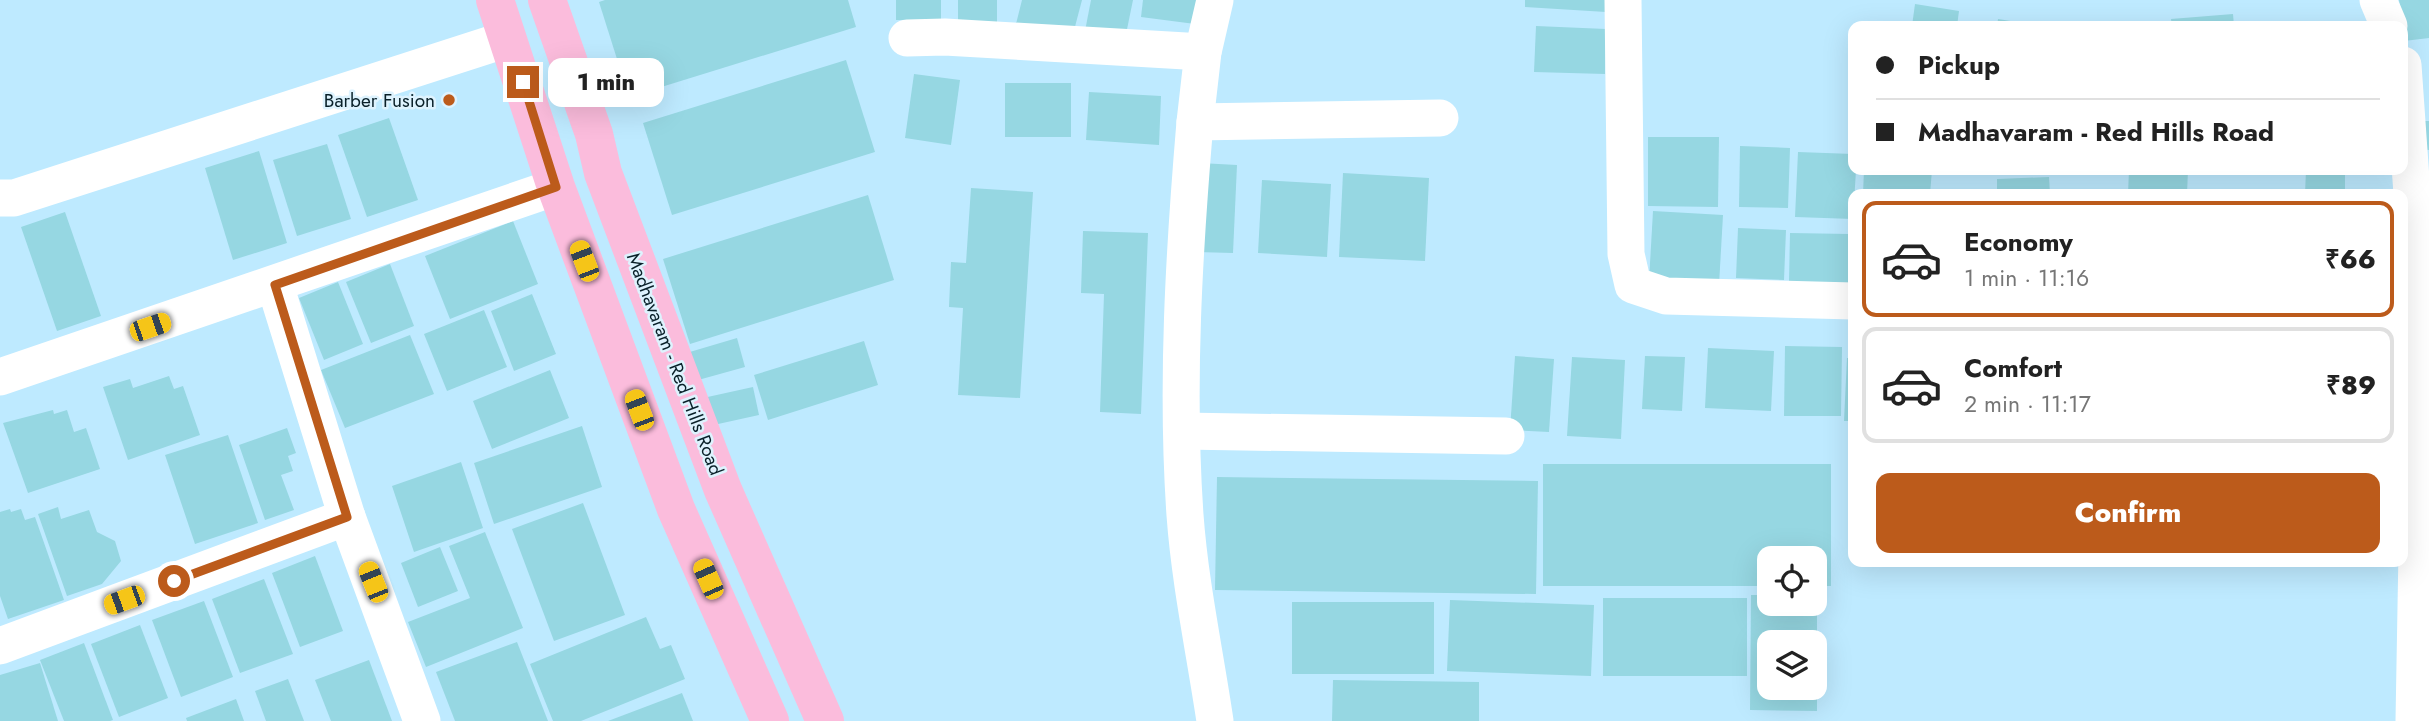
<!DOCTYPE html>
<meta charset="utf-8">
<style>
body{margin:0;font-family:Jost,sans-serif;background:#f6f6f6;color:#222;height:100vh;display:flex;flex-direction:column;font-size:26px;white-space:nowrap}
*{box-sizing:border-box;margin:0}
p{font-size:23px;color:#767676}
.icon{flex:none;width:38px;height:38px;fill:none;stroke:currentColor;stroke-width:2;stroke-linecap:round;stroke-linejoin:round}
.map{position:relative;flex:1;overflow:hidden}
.details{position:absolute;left:1848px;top:189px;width:560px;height:378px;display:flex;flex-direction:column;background:#fff;border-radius:14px;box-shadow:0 7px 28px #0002}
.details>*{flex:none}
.top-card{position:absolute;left:1848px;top:21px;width:560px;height:154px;border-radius:14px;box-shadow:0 7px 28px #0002;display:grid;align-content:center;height:154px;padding:0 28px;background:#fff}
.buttons{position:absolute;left:1757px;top:546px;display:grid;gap:14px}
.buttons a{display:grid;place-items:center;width:70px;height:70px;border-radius:14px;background:#fff;box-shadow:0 7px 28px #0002;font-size:35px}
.end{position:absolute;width:32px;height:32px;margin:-16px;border:9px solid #bc5b1b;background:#fff;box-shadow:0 0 0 4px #fff}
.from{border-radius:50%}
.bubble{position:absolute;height:49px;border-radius:14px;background:#fff;box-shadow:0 7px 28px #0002;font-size:23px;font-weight:800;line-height:49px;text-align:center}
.car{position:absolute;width:21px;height:42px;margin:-21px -10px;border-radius:9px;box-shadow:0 0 5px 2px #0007;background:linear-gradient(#f5c518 24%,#345 0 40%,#f5c518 0 76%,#345 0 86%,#f5c518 0)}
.top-card b{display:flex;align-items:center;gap:24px;height:66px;font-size:26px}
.top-card b+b{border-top:2px solid #e0e0e0}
.top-card i{width:18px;height:18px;background:#222}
ul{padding:12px 0 0;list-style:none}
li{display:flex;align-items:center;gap:21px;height:116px;margin:0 14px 10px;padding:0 14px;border:4px solid #e0e0e0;border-radius:14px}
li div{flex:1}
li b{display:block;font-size:26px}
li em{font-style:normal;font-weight:800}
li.current{border-color:#bc5b1b}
li>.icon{width:63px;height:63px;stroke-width:1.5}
.button{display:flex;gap:14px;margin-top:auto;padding:14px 28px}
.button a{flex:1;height:80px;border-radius:14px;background:#bc5b1b;color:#fff;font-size:28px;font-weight:800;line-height:80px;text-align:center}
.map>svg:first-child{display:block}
.building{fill:#96d7e2}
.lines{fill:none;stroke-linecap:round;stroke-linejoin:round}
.minor{stroke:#fff;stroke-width:37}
.major{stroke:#fbbcdc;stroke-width:38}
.route{stroke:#bc5b1b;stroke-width:9}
.poi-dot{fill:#bc5b1b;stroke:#def3fe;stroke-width:2.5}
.labels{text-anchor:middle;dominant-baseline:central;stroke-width:5;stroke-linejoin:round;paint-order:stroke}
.poi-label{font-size:19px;fill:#092029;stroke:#def3fe;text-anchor:end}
.street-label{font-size:19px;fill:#092029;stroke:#def3fe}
</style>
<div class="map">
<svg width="2429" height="721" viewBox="0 0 2429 721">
<rect width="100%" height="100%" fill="#beeaff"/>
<g class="building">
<path d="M 605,0 L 848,0 L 856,27 L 629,97 L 599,2 Z"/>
<rect x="896" y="0" width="45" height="20"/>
<rect x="958" y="0" width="39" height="25"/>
<path d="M 1022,0 L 1082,0 L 1072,38 L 1016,24 Z"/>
<path d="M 1091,0 L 1133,0 L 1125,39 L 1085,31 Z"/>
<path d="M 1143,0 L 1198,0 L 1195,24 L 1141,17 Z"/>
<path d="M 1525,0 L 1607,0 L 1606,12 L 1525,7 Z"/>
<path d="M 2399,0 L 2429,0 L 2429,38 L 2404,41 Z"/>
<path d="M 1915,4 L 1959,11 L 1957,26 L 1912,26 Z"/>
<path d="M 2233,14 L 2234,26 L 2172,26 L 2171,19 Z"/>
<path d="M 1998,19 L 2035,25 L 2035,26 L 1997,26 Z"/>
<path d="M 1536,26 L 1606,29 L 1605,74 L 1534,72 Z"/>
<path d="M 846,60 L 875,152 L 672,215 L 643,123 Z"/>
<path d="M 914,74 L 960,80 L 951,145 L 905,138 Z"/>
<rect x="1005" y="83" width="66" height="54"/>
<path d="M 1089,92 L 1161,96 L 1159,145 L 1086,140 Z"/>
<path d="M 389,118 L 418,200 L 367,217 L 338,135 Z"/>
<path d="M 2420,121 L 2429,121 L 2429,150 L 2419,149 Z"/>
<path d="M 1648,137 L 1719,137 L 1718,207 L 1648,206 Z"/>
<path d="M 327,144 L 351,219 L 297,236 L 273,160 Z"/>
<path d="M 1740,146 L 1790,148 L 1788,208 L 1739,207 Z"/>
<path d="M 259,151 L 287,243 L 233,260 L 205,168 Z"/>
<path d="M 1798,152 L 1853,154 L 1853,170 L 1856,170 L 1853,219 L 1795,217 Z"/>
<path d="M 1200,163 L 1237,165 L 1233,253 L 1196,252 Z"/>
<path d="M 1864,170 L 1932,170 L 1930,194 L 1863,194 Z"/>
<path d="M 2129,170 L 2188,170 L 2187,194 L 2128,194 Z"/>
<path d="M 2306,170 L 2345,170 L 2345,194 L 2305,194 Z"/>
<path d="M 1343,173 L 1429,178 L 1425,261 L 1339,257 Z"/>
<path d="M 2049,177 L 2050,194 L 1997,194 L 1997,179 Z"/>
<path d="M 1262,180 L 1331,184 L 1327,257 L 1258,253 Z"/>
<path d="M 971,188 L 1033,192 L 1020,398 L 958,395 L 963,308 L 949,307 L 951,262 L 966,263 Z"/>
<path d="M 868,195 L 894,280 L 690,344 L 663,259 Z"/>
<path d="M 1653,211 L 1723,215 L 1719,285 L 1649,281 Z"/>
<path d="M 65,212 L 101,316 L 57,331 L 21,227 Z"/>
<path d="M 513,221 L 538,284 L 450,319 L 425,256 Z"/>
<path d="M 1738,228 L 1786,230 L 1784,280 L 1736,278 Z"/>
<path d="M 1083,231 L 1148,233 L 1141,414 L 1100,412 L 1104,294 L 1081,293 Z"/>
<path d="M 1790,233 L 1850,234 L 1849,283 L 1789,283 Z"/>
<path d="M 390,264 L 414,326 L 371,343 L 346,282 Z"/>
<path d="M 338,282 L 363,344 L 324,360 L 299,298 Z"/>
<path d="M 532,294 L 556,354 L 514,371 L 491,311 Z"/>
<path d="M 484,310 L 507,367 L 447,391 L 424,334 Z"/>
<path d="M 410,335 L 434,394 L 345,428 L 321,370 Z"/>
<path d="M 737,338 L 745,367 L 691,382 L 683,354 Z"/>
<path d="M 864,341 L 878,385 L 768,420 L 754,375 Z"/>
<path d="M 1785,346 L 1842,347 L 1841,416 L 1784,416 Z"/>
<path d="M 1708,348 L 1774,351 L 1771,411 L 1705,408 Z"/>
<path d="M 1515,356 L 1554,359 L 1549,432 L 1510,430 Z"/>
<path d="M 1645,356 L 1685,357 L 1682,411 L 1642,409 Z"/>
<path d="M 1572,357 L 1625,360 L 1621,439 L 1567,436 Z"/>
<path d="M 1847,358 L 1853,358 L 1853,421 L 1844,421 Z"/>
<path d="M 550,370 L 569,418 L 492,449 L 473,401 Z"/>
<path d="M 169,376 L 174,389 L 183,386 L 200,435 L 128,460 L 103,387 L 130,379 L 133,388 Z"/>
<path d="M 753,387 L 759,415 L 709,426 L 703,398 Z"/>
<path d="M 53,410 L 54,414 L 67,410 L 74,432 L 86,428 L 100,469 L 28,493 L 3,423 Z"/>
<path d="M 582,426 L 602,487 L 494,524 L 474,463 Z"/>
<path d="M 287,428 L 296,453 L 288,456 L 293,471 L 281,475 L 294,510 L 265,520 L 239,445 Z"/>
<path d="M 228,435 L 258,523 L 195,544 L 165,455 Z"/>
<path d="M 461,462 L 483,528 L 414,552 L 392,486 Z"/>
<path d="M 1543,464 L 1831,464 L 1831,586 L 1815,586 L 1815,558 L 1769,558 L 1769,586 L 1543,586 Z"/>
<path d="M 1217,477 L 1538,481 L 1536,594 L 1215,590 Z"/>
<path d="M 583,503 L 625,615 L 554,641 L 512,529 Z"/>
<path d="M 58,507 L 61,519 L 89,510 L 97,532 L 115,541 L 121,561 L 102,584 L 67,596 L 38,514 Z"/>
<path d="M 10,509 L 11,512 L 21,509 L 25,520 L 35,517 L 64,600 L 8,619 L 0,596 L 0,512 Z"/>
<path d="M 485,532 L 523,628 L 426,667 L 408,622 L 470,598 L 449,546 Z"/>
<path d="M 440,547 L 458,591 L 418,607 L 401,563 Z"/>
<path d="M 315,556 L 343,631 L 300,647 L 272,573 Z"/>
<path d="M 264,579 L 293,654 L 240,673 L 212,599 Z"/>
<path d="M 1751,595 L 1769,595 L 1769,604 L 1815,604 L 1815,595 L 1817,595 L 1817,642 L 1769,642 L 1769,688 L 1817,688 L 1817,711 L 1750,710 Z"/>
<rect x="1603" y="598" width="144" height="78"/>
<path d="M 1450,600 L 1594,605 L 1591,676 L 1447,671 Z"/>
<path d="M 204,601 L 233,677 L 181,697 L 152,620 Z"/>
<rect x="1292" y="602" width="142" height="72"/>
<path d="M 646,617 L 660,649 L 671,645 L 685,679 L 581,721 L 553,721 L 530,664 Z"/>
<path d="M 140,625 L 168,698 L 119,717 L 91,644 Z"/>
<path d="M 517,642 L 548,721 L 455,721 L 436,672 Z"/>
<path d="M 84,643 L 113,720 L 110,721 L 64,721 L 40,660 Z"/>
<path d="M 369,660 L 392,721 L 331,721 L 315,680 Z"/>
<path d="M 40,663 L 58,721 L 0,721 L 0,675 Z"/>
<path d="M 288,679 L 304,721 L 266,721 L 255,691 Z"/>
<path d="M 1333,680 L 1479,682 L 1479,721 L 1332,721 Z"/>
<path d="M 682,693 L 693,721 L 608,721 Z"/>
<path d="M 236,699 L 244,721 L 187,721 L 186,718 Z"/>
</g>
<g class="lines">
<g class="minor">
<path d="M 1623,0 L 1626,254 L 1633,285 L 1666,296 L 1853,301"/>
<path d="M 2378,0 L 2389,26"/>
<path d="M 907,38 L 945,37 L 1203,52"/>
<path d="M 2403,65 L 2421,323 L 2414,721"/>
<path d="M 1195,122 L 1203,52 L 1215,0"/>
<path d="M 0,198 L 14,198 L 507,39"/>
<path d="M 275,285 L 347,517 L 422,721"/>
<path d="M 0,377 L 556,187"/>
<path d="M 1182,431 L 1506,436"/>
<path d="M 0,646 L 347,517"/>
<path d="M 1215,721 C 1205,653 1190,584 1185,515 C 1176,385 1184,252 1195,122 L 1440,118"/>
</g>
<g class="major">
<path d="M 495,0 L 556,187 L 676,509 L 770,721"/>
<path d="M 547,0 L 594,134 L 603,173 L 723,490 L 825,721"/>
</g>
</g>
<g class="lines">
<path class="route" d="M 174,581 L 347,517 L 275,285 L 556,187 L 523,82"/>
</g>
<circle class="poi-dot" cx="449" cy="100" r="7"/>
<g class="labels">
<g class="poi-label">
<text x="435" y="100">Barber Fusion</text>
</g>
<g class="street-label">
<text transform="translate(675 364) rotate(69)">Madhavaram - Red Hills Road</text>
</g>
</g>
</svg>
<div class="buttons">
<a><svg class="icon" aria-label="locate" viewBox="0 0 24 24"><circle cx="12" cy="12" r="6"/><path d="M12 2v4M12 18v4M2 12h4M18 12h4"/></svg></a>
<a><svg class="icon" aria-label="layers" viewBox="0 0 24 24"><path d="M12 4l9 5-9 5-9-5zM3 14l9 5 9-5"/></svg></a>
</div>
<i class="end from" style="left:174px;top:581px"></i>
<i class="end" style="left:523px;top:82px"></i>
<div class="bubble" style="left:548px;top:58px;width:116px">1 min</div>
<i class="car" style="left:584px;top:261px;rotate:339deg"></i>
<i class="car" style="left:150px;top:327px;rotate:71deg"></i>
<i class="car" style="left:639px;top:410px;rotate:339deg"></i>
<i class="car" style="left:708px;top:579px;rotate:336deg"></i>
<i class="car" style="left:373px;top:582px;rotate:338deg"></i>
<i class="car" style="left:124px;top:600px;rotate:250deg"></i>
<div class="top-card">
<b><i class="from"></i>Pickup</b>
<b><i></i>Madhavaram - Red Hills Road</b>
</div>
<section class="details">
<ul>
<li class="current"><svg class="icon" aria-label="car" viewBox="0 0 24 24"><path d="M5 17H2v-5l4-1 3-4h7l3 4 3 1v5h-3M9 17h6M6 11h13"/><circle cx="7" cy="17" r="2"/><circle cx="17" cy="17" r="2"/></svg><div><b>Economy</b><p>1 min · 11:16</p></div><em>₹66</em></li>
<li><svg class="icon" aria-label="car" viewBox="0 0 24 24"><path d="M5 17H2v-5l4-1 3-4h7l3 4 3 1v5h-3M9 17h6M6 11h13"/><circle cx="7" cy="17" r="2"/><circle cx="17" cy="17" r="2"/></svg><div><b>Comfort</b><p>2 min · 11:17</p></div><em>₹89</em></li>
</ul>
<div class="button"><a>Confirm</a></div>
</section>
</div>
